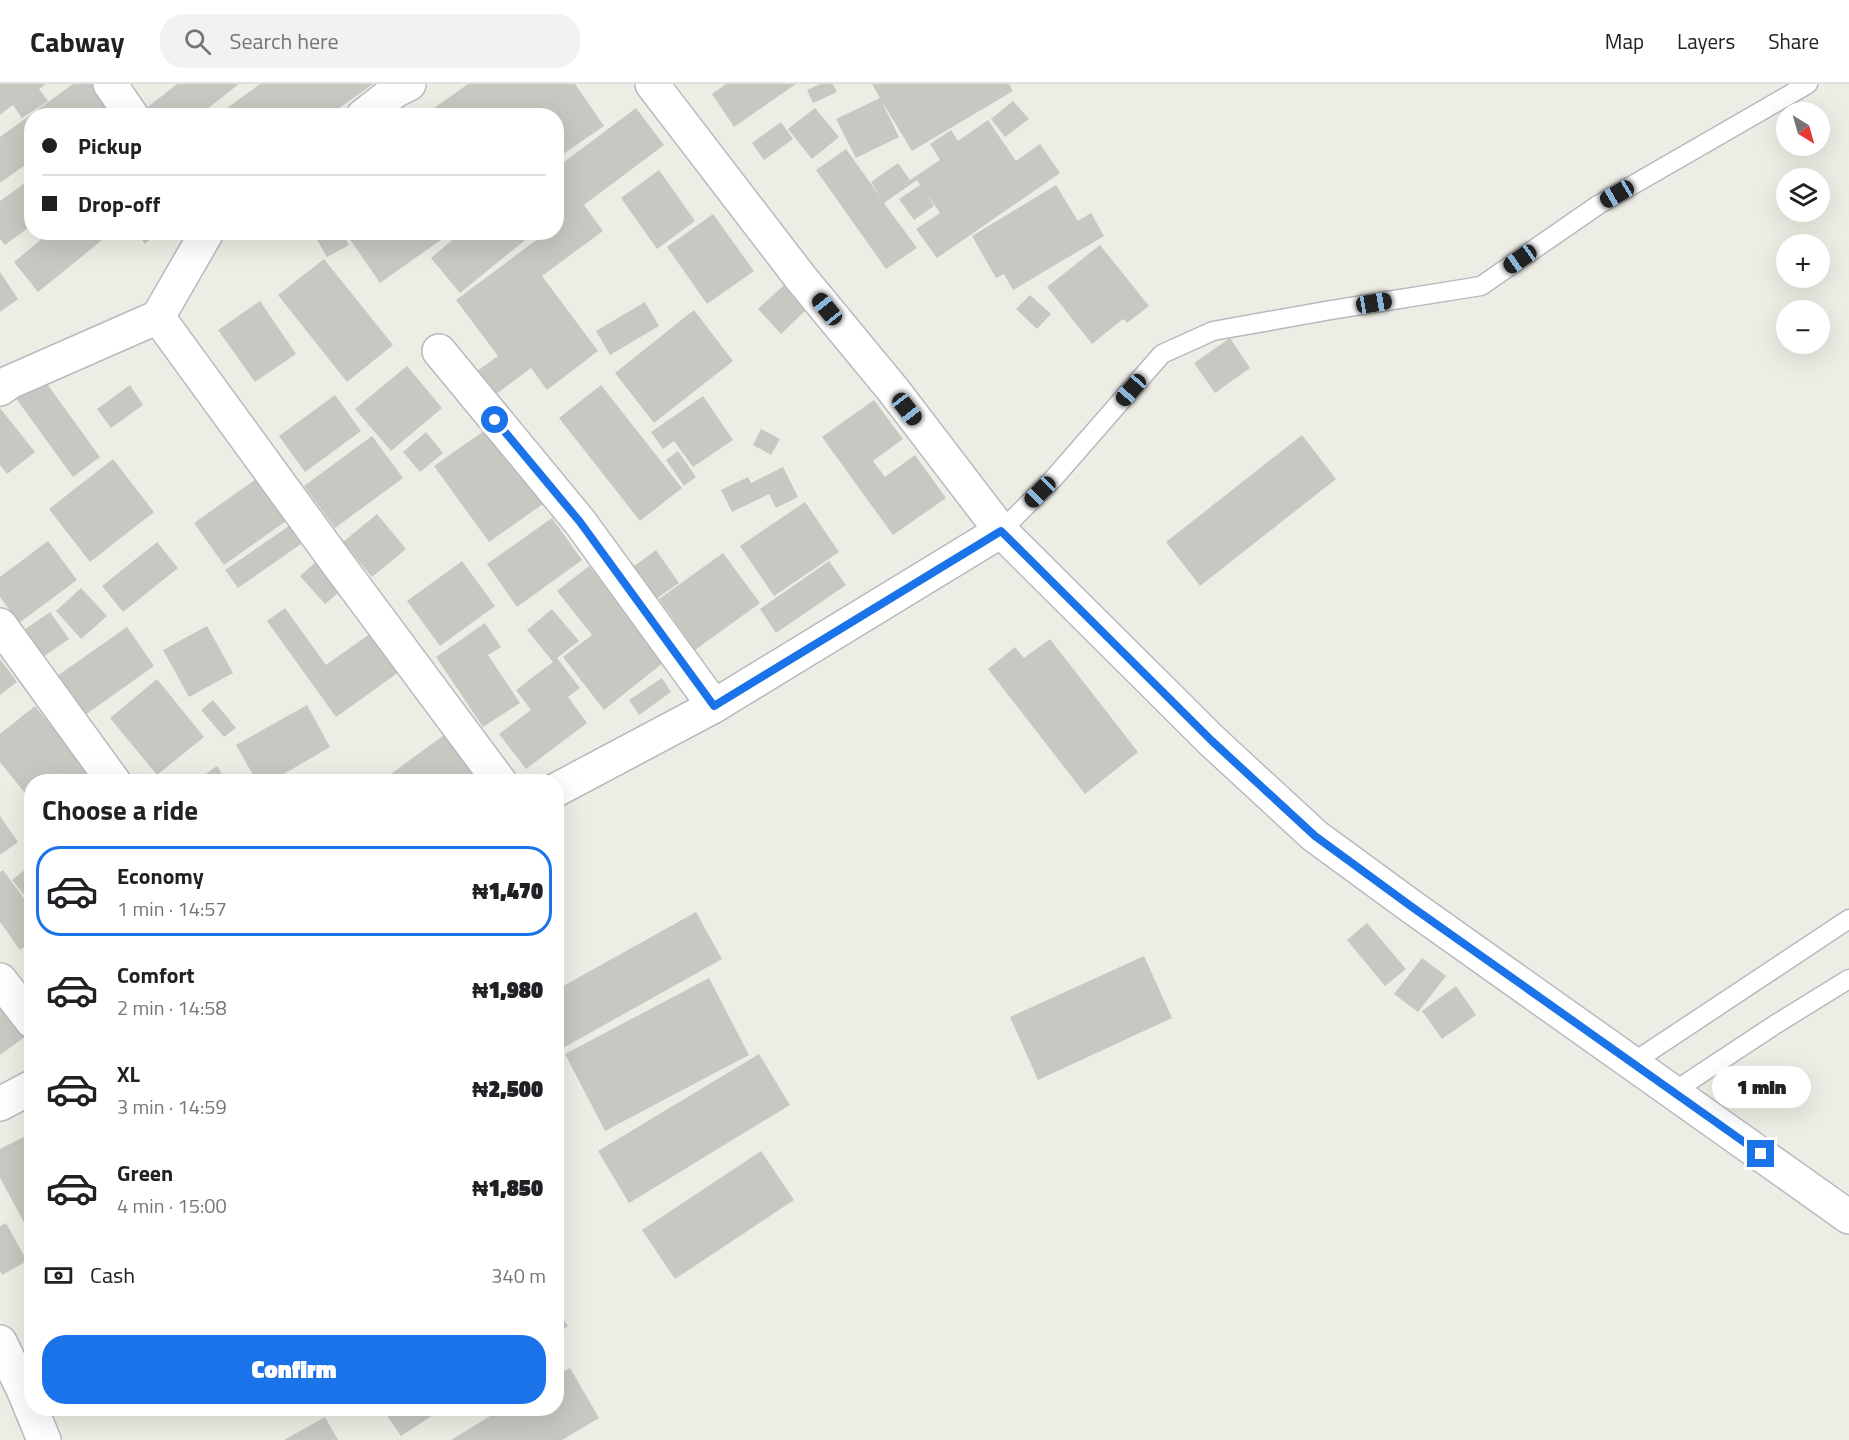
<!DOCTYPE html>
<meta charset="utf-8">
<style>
body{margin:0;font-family:"Titillium Web",sans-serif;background:#f2f2f2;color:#202124;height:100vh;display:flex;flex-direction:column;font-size:22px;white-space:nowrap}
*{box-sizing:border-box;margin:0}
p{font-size:20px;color:#757577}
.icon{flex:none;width:33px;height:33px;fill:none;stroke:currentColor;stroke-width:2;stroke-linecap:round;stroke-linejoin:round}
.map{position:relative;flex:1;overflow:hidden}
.details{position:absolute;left:24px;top:690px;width:540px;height:642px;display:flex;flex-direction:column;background:#fff;border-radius:24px;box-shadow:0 6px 24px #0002}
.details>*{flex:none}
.banner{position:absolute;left:24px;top:24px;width:540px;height:132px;border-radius:24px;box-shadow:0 6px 24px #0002;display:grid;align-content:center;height:132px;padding:0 18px;background:#fff}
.needle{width:39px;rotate:143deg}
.fabs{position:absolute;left:1776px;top:18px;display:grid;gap:12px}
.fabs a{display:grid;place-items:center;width:54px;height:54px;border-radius:50%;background:#fff;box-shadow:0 6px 24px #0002;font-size:30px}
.end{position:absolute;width:27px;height:27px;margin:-14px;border:8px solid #1a73e8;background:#fff;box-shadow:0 0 0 3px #fff}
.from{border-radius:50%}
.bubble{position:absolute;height:42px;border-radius:21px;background:#fff;box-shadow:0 6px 24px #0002;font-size:20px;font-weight:800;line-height:42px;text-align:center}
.car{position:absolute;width:18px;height:36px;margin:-18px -9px;border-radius:8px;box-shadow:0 0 4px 2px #0007;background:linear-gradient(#222 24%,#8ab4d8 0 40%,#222 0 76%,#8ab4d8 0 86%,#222 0)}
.banner b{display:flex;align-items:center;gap:21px;height:57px;font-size:22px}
.banner b+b{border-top:2px solid #e0e0e0}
.banner i{width:15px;height:15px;background:#202124}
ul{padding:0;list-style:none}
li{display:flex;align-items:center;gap:18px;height:90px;margin:0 12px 9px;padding:0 6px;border:3px solid transparent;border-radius:24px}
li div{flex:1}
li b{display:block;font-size:22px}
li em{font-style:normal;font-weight:800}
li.active{border-color:#1a73e8}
li>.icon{width:54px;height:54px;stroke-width:1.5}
h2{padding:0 18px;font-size:27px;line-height:72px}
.pay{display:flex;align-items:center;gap:15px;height:66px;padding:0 18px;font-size:22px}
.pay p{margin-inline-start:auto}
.button{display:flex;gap:12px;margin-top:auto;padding:12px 18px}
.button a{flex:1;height:69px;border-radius:24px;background:#1a73e8;color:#fff;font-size:24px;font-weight:800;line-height:69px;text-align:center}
header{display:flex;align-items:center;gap:36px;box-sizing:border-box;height:84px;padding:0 30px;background:#fff;border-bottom:2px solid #e0e0e0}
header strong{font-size:28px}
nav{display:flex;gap:33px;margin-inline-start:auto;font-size:21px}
.search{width:420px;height:54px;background:#f2f2f2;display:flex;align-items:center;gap:15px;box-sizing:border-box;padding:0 21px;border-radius:24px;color:#757577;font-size:22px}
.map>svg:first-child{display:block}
.building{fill:#c9c7c2}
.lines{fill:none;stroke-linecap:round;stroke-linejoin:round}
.lane-casing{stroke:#b7b9bd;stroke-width:21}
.street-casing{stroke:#b7b9bd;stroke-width:36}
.secondary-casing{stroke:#b8babf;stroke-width:36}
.lane{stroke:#fff;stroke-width:18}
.street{stroke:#fff;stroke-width:33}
.secondary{stroke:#fff;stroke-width:33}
.route{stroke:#1a73e8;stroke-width:8}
</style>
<header>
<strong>Cabway</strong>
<div class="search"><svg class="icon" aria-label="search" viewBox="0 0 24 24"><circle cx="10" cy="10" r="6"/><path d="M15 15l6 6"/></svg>Search here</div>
<nav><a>Map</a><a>Layers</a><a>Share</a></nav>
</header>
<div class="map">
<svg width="1849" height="1356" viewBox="0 0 1849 1356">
<rect width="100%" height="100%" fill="#eeede5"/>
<g class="building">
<path d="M 0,0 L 46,0 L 39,5 L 48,17 L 22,34 L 13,21 L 0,31 Z"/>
<path d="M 73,0 L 96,0 L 118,32 L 32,32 L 32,76 L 0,99 L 0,53 Z"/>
<path d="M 177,0 L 239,0 L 198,32 L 148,32 L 144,26 Z"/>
<path d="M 260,0 L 373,0 L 328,32 L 216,32 Z"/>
<path d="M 468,0 L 575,0 L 604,42 L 556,75 L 556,32 L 423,32 Z"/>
<path d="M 726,0 L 796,0 L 734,43 L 712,10 Z"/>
<path d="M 820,0 L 833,0 L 837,8 L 813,19 L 807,6 Z"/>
<path d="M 872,0 L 1009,0 L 1013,7 L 912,67 L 881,16 L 899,53 L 856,74 L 836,35 L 880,14 Z"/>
<path d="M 1013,17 L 1029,35 L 1005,53 L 991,35 Z"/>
<path d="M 636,24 L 664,61 L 584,121 L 603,147 L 542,192 L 598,267 L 547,306 L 531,284 L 495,311 L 477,287 L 498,272 L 456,216 L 547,148 L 556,148 L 556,141 L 564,136 L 556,127 L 556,84 Z"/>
<path d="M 815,24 L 839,53 L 812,75 L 788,45 Z"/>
<path d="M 988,36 L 1016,77 L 1040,60 L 1060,89 L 937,174 L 916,145 L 940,129 L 926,109 L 934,122 L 914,136 L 899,115 L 920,101 L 917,96 L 884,119 L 917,164 L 886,185 L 816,86 L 846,65 L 881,114 L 871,98 L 898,79 L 910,96 L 940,76 L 930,60 L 951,46 L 958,57 Z"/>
<path d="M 781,38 L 793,55 L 764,76 L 752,59 Z"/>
<path d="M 659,86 L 695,137 L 657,165 L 621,114 Z"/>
<path d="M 32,94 L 32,141 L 5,161 L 0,155 L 0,117 Z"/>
<path d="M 1056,101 L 1078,137 L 1091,129 L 1104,152 L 1013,206 L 1004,190 L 996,194 L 972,152 Z"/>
<path d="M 713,130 L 754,187 L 707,220 L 667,163 Z"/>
<path d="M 50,148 L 112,148 L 38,208 L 14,178 Z"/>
<path d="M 136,148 L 158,148 L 145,160 Z"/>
<path d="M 325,148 L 341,148 L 349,161 L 327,173 L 316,154 Z"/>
<path d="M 345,148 L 452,148 L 380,199 Z"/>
<path d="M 462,148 L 535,148 L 460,209 L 431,174 Z"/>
<path d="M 1100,161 L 1149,222 L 1127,239 L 1123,235 L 1092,260 L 1047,203 Z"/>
<path d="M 324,175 L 393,261 L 347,298 L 278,211 Z"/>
<path d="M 0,188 L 18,215 L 0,228 Z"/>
<path d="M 784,201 L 807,225 L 781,250 L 758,225 Z"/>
<path d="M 1030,211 L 1051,230 L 1037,245 L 1016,225 Z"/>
<path d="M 260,217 L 296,270 L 255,298 L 218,246 Z"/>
<path d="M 645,218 L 659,242 L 610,271 L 596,247 Z"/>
<path d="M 694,226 L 733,277 L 654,339 L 615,289 Z"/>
<path d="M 1230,254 L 1250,284 L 1215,309 L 1194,279 Z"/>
<path d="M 407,282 L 442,324 L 391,367 L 355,325 Z"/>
<path d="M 42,293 L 100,373 L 73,393 L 15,313 Z"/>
<path d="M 130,301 L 143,321 L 111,344 L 97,325 Z"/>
<path d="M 601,301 L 682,404 L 640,437 L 559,334 Z"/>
<path d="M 335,311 L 361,347 L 305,388 L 279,352 Z"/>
<path d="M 703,312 L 733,356 L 693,383 L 674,357 L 663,365 L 651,348 Z"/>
<path d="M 874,316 L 903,355 L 873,377 L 885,393 L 915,371 L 946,414 L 893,451 L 822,353 Z"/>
<path d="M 0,324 L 35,368 L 7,390 L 0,381 Z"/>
<path d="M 488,344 L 543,420 L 489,458 L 434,382 Z"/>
<path d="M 761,345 L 780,355 L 771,371 L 753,361 Z"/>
<path d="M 426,348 L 443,369 L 420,388 L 403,368 Z"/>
<path d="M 1302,351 L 1336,395 L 1200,502 L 1166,458 Z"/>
<path d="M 372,352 L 403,394 L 335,444 L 304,402 Z"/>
<path d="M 678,367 L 696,393 L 684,402 L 666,376 Z"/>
<path d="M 113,375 L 154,428 L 90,478 L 49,425 Z"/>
<path d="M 783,383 L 798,413 L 776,424 L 769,410 L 732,428 L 721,406 L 748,393 L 751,399 Z"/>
<path d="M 256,395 L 286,437 L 224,481 L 194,439 Z"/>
<path d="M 805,418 L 839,468 L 774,512 L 740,462 Z"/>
<path d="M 377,430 L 406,465 L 372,493 L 343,458 Z"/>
<path d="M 552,434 L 582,476 L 517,523 L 487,480 Z"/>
<path d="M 289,442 L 301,460 L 238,504 L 225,486 Z"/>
<path d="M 48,457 L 77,496 L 19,539 L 0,513 L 0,493 Z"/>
<path d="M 157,458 L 178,484 L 123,528 L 102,502 Z"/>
<path d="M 656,466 L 679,499 L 656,515 L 633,483 Z"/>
<path d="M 723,469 L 760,519 L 695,566 L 659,515 Z"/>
<path d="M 319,475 L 345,503 L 325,520 L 300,492 Z"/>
<path d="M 462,477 L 495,522 L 440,562 L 407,517 Z"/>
<path d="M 829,477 L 846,501 L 776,549 L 760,525 Z"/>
<path d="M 589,482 L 664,578 L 604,626 L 563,573 L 592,551 L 557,507 Z"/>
<path d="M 81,504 L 107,532 L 81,555 L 56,527 Z"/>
<path d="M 285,524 L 326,581 L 378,544 L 406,583 L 336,633 L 267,537 Z"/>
<path d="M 552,525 L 579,557 L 557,574 L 580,604 L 568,613 L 587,639 L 526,685 L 499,650 L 531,626 L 516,606 L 553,578 L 527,546 Z"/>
<path d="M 50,528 L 69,555 L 40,575 L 21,548 Z"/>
<path d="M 485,539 L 501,563 L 488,571 L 520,619 L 483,643 L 436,573 Z"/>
<path d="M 207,542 L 233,589 L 189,613 L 163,566 Z"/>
<path d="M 127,543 L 154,582 L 85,631 L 57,592 Z"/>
<path d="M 1050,555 L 1138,668 L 1085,710 L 988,585 L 1015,563 L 1024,574 Z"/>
<path d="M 0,575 L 17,598 L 0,611 Z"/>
<path d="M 662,594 L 671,608 L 639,631 L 629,616 Z"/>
<path d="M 157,595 L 204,653 L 157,691 L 110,634 Z"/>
<path d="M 213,616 L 236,644 L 224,653 L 201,626 Z"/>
<path d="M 307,621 L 330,663 L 282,691 L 285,698 L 257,698 L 236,661 Z"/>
<path d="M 35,622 L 96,698 L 32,698 L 32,718 L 0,678 L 0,650 Z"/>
<path d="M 451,646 L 488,698 L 397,698 L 392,689 Z"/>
<path d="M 217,682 L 227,698 L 194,698 Z"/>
<path d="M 0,732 L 18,758 L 0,771 Z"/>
<path d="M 32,780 L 32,813 L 28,816 L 12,796 Z"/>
<path d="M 3,786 L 32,825 L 32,858 L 20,866 L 0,838 L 0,788 Z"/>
<path d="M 696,828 L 722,875 L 556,968 L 556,906 Z"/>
<path d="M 1367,839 L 1406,885 L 1385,902 L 1347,856 Z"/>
<path d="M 32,869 L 32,886 L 24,875 Z"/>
<path d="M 1144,872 L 1172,934 L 1038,996 L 1010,933 Z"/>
<path d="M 1422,874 L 1446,892 L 1418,928 L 1394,910 Z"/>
<path d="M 709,894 L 749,971 L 605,1047 L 565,970 Z"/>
<path d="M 1456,902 L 1476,931 L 1442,955 L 1422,927 Z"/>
<path d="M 0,907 L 30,949 L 0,971 Z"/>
<path d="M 759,970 L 790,1021 L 629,1119 L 598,1067 Z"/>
<path d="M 32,1049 L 32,1153 L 0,1094 L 0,1065 Z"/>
<path d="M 761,1067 L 794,1116 L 675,1195 L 642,1146 Z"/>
<path d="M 6,1139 L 27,1177 L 2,1191 L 0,1187 L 0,1142 Z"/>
<path d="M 556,1225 L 568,1242 L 556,1250 Z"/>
<path d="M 570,1284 L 599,1334 L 562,1356 L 451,1356 L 503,1324 L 556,1324 L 556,1292 Z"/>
<path d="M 382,1324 L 444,1324 L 401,1352 Z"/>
<path d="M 325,1333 L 338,1356 L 284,1356 Z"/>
</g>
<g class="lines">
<defs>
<g id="lane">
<path d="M 1001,447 L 1053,395 L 1162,270 L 1213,247 L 1331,226 L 1481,202 L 1598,121 L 1808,0"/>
<path d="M 1632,979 L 1849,835"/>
<path d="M 1673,1008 L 1776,940 L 1849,895"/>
</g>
<g id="street">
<path d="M 110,0 L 132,32"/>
<path d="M 363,32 L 395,7 L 409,0"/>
<path d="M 158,233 L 335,476 L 500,698"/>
<path d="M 439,267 L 580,438 L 714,622"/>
<path d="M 0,305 L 10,298 L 158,233 L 207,148"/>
<path d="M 0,541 L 114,698"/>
<path d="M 556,706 L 714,622 L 1001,447"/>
<path d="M 0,896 L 32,937"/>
<path d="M 0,1020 L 32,1003"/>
<path d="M 0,1258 L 23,1305 L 44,1356"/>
</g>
<path id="secondary" d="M 652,0 L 800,193 L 894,307 L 1001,447 L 1212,657 L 1315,752 L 1412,823 L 1849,1133"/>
</defs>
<use href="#lane" class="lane-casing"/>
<use href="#street" class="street-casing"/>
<use href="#secondary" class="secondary-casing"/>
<use href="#lane" class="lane"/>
<use href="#street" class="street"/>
<use href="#secondary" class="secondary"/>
</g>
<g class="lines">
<path class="route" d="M 495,336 L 580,438 L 714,622 L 1001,447 L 1212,657 L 1315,752 L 1412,823 L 1761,1070"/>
</g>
</svg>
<div class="fabs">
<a><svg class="needle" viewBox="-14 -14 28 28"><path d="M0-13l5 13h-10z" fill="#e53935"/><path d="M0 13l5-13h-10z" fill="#757577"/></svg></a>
<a><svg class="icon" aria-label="layers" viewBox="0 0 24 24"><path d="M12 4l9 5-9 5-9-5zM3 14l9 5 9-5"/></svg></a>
<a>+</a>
<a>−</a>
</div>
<i class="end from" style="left:495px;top:336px"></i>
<i class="end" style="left:1761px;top:1070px"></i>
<div class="bubble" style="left:1712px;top:982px;width:99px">1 min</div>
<i class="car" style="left:1617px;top:110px;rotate:240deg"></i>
<i class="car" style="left:1520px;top:175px;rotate:235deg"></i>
<i class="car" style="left:1374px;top:219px;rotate:81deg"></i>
<i class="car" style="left:827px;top:225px;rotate:321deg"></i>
<i class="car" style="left:1131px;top:306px;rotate:221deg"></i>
<i class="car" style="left:907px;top:325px;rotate:142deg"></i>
<i class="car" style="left:1040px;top:408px;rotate:225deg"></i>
<div class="banner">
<b><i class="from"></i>Pickup</b>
<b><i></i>Drop-off</b>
</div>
<section class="details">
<h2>Choose a ride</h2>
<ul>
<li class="active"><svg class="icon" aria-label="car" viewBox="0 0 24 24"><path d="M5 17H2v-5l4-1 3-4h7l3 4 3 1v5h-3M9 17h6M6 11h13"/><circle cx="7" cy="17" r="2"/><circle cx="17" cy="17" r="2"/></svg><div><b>Economy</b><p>1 min · 14:57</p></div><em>₦1,470</em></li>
<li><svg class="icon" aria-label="car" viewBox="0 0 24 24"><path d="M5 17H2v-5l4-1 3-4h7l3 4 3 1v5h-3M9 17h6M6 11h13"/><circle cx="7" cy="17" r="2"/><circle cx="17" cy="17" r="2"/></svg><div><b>Comfort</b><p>2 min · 14:58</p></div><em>₦1,980</em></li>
<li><svg class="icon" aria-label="car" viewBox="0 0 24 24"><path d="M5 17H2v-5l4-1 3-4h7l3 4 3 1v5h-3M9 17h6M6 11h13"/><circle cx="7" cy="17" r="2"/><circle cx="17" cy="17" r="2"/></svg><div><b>XL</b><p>3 min · 14:59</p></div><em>₦2,500</em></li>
<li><svg class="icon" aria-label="car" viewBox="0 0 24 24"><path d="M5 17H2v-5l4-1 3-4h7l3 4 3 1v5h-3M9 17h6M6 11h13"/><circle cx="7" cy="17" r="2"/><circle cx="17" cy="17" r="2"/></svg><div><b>Green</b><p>4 min · 15:00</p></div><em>₦1,850</em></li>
</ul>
<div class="pay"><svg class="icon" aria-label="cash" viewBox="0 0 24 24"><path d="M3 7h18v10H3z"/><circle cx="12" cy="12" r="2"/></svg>Cash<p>340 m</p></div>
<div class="button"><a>Confirm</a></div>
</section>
</div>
